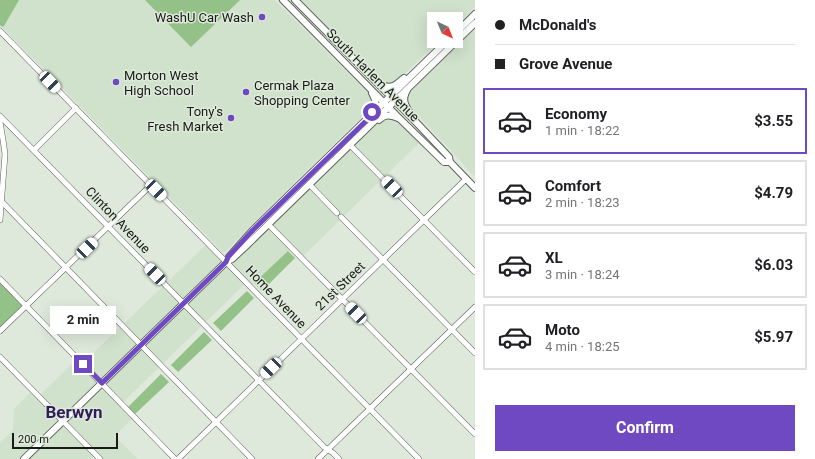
<!DOCTYPE html>
<meta charset="utf-8">
<style>
body{margin:0;font-family:Roboto,sans-serif;background:#f2f2f2;color:#202124;height:100vh;display:flex;flex-direction:column;font-size:15px;white-space:nowrap}
*{box-sizing:border-box;margin:0}
p{font-size:13px;color:#757577}
.icon{flex:none;width:22px;height:22px;fill:none;stroke:currentColor;stroke-width:2;stroke-linecap:round;stroke-linejoin:round}
.map{position:relative;flex:1;overflow:hidden}
.drawer{display:flex;flex-direction:column;background:#fff;width:340px}
.drawer>*{flex:none}
.banner{display:grid;align-content:center;height:88px;padding:0 20px;background:#fff}
.needle{width:26px;rotate:137deg}
.buttons{position:absolute;left:427px;top:12px;display:grid;gap:8px}
.buttons a{display:grid;place-items:center;width:36px;height:36px;border-radius:0px;background:#fff;box-shadow:0 4px 16px #0002;font-size:20px}
.scale{position:absolute;left:12px;bottom:10px;width:106px;box-sizing:border-box;padding-left:4px;border:2px solid #181c17;border-top:0;font-size:11px;line-height:14px;white-space:nowrap;color:#181c17;-webkit-text-stroke:3px #dee9db;paint-order:stroke}
.end{position:absolute;width:18px;height:18px;margin:-9px;border:5px solid #6f49c2;background:#fff;box-shadow:0 0 0 2px #fff}
.from{border-radius:50%}
.bubble{position:absolute;height:28px;border-radius:0px;background:#fff;box-shadow:0 4px 16px #0002;font-size:13px;font-weight:700;line-height:28px;text-align:center}
.car{position:absolute;width:12px;height:24px;margin:-12px -6px;border-radius:5px;box-shadow:0 0 3px 1px #0007;background:linear-gradient(#fff 24%,#345 0 40%,#fff 0 76%,#345 0 86%,#fff 0)}
.banner b{display:flex;align-items:center;gap:14px;height:38px;font-size:15px}
.banner b+b{border-top:1px solid #e0e0e0}
.banner i{width:10px;height:10px;background:#202124}
ul{padding:0;list-style:none}
li{display:flex;align-items:center;gap:12px;height:66px;margin:0 8px 6px;padding:0 12px;border:2px solid #e0e0e0;border-radius:0px}
li div{flex:1}
li b{display:block;font-size:15px}
li em{font-style:normal;font-weight:700}
li.current{border-color:#6f49c2}
li>.icon{width:36px;height:36px;stroke-width:1.5}
.action{display:flex;gap:8px;margin-top:auto;padding:8px 20px}
.action a{flex:1;height:46px;border-radius:0px;background:#6f49c2;color:#fff;font-size:16px;font-weight:700;line-height:46px;text-align:center}
main{display:flex;flex:1;min-height:0}
.map>svg:first-child{display:block}
.built{fill:#d0e1cc}
.green{fill:#93c187}
.lines{fill:none;stroke-linecap:round;stroke-linejoin:round}
.minor-casing{stroke:#5b6559;stroke-width:6}
.major-casing{stroke:#5b6559;stroke-width:8}
.minor{stroke:#fff;stroke-width:5}
.major{stroke:#fff;stroke-width:6}
.route{stroke:#6f49c2;stroke-width:5}
.poi-dot{fill:#6f49c2;stroke:#dee9db;stroke-width:1.5}
.labels{text-anchor:middle;dominant-baseline:central;stroke-width:3;stroke-linejoin:round;paint-order:stroke}
.poi-label{font-size:13px;fill:#181c17;stroke:#dee9db;text-anchor:end}
.street-label{font-size:13px;fill:#181c17;stroke:#dee9db}
.district-label{font-size:17px;font-weight:bold;fill:#2f1d57;stroke:#dee9db}
</style>
<main>
<div class="map">
<svg width="475" height="459" viewBox="0 0 475 459">
<rect width="100%" height="100%" fill="#dee9db"/>
<g class="built">
<path d="M 0,0 L 275,0 L 371,96 L 372,98 L 373,106 L 253,223 L 224,253 L 0,25 Z"/>
<path d="M 300,0 L 475,0 L 475,7 L 456,25 L 456,19 L 434,19 L 434,41 L 439,41 L 396,82 L 392,85 L 387,84 L 384,83 Z"/>
<path d="M 475,28 L 475,177 L 427,125 L 411,108 L 407,102 L 407,100 L 408,95 L 410,92 Z"/>
<path d="M 388,108 L 421,141 L 302,257 L 270,224 Z"/>
<path d="M 268,225 L 291,248 L 251,286 L 227,262 Z"/>
<path d="M 207,244 L 246,283 L 121,404 L 134,417 L 115,436 L 138,459 L 100,459 L 39,396 L 73,363 L 81,362 L 83,363 Z"/>
<path d="M 32,391 L 62,421 L 23,459 L 0,459 L 0,443 L 13,430 L 14,409 Z"/>
<path d="M 63,422 L 95,455 L 91,459 L 24,459 Z"/>
</g>
<g class="green">
<path d="M 0,0 L 19,0 L 4,26 L 2,27 L 0,25 Z"/>
<path d="M 145,0 L 240,0 L 191,47 Z"/>
<path d="M 288,251 L 295,258 L 262,291 L 254,283 Z"/>
<path d="M 0,283 L 22,304 L 22,306 L 0,329 Z"/>
<path d="M 247,291 L 254,298 L 221,331 L 213,323 Z"/>
<path d="M 204,332 L 212,340 L 178,372 L 171,365 Z"/>
<path d="M 161,374 L 169,382 L 135,414 L 128,407 Z"/>
</g>
<g class="lines">
<defs>
<g id="minor">
<path d="M 0,31 L 419,459"/>
<path d="M 0,116 L 324,447 L 333,453 L 339,459"/>
<path d="M 0,122 L 3,140 L 5,154 L 0,220"/>
<path d="M 350,145 L 475,272"/>
<path d="M 34,150 L 76,108"/>
<path d="M 309,184 L 337,213"/>
<path d="M 0,200 L 252,459"/>
<path d="M 341,217 L 475,353"/>
<path d="M 268,224 L 475,434"/>
<path d="M 0,279 L 175,459"/>
<path d="M 0,331 L 151,185"/>
<path d="M 0,357 L 100,459"/>
<path d="M 178,459 L 466,179"/>
<path d="M 318,459 L 475,307"/>
</g>
<g id="major">
<path d="M 283,0 L 399,118 L 444,162 L 450,162 L 475,188"/>
<path d="M 295,0 L 414,120 L 449,157 L 450,162"/>
<path d="M 456,33 L 475,14"/>
<path d="M 381,85 C 392,89 395,86 404,78"/>
<path d="M 407,90 C 402,99 404,104 410,113"/>
<path d="M 372,111 C 377,103 376,101 372,93"/>
<path d="M 379,120 C 385,114 390,115 398,118"/>
<path d="M 226,262 L 229,257 L 253,230 L 447,41"/>
<path d="M 24,459 L 223,265 L 226,262 L 232,259 L 247,245 L 475,23"/>
</g>
</defs>
<use href="#minor" class="minor-casing"/>
<use href="#major" class="major-casing"/>
<use href="#minor" class="minor"/>
<use href="#major" class="major"/>
</g>
<g class="lines">
<path class="route" d="M 83,364 L 102,383 L 226,262 L 228,257 L 253,230 L 367,120 L 372,112"/>
</g>
<g class="poi-dot">
<circle cx="262" cy="17" r="4"/>
<circle cx="116" cy="82" r="4"/>
<circle cx="246" cy="92" r="4"/>
<circle cx="231" cy="118" r="4"/>
</g>
<g class="labels">
<g class="poi-label">
<text x="254" y="17">WashU Car Wash</text>
<text x="124" y="75" text-anchor="start">Morton West<tspan x="124" dy="15">High School</tspan></text>
<text x="254" y="85" text-anchor="start">Cermak Plaza<tspan x="254" dy="15">Shopping Center</tspan></text>
<text x="223" y="111">Tony's<tspan x="223" dy="15">Fresh Market</tspan></text>
</g>
<g class="street-label">
<text transform="translate(373 75) rotate(45)">South Harlem Avenue</text>
<text transform="translate(118 220) rotate(46)">Clinton Avenue</text>
<text transform="translate(340 286) rotate(-44)">21st Street</text>
<text transform="translate(276 297) rotate(46)">Home Avenue</text>
</g>
<g class="district-label">
<text x="74" y="412">Berwyn</text>
</g>
</g>
</svg>
<div class="buttons">
<a><svg class="needle" viewBox="-14 -14 28 28"><path d="M0-13l5 13h-10z" fill="#e53935"/><path d="M0 13l5-13h-10z" fill="#757577"/></svg></a>
</div>
<div class="scale">200 m</div>
<i class="end from" style="left:372px;top:112px"></i>
<i class="end" style="left:83px;top:364px"></i>
<div class="bubble" style="left:50px;top:306px;width:66px">2 min</div>
<i class="car" style="left:50px;top:82px;rotate:136deg"></i>
<i class="car" style="left:392px;top:187px;rotate:316deg"></i>
<i class="car" style="left:156px;top:190px;rotate:136deg"></i>
<i class="car" style="left:87px;top:248px;rotate:46deg"></i>
<i class="car" style="left:155px;top:274px;rotate:316deg"></i>
<i class="car" style="left:356px;top:313px;rotate:316deg"></i>
<i class="car" style="left:271px;top:368px;rotate:226deg"></i>
</div>
<section class="drawer">
<div class="banner">
<b><i class="from"></i>McDonald's</b>
<b><i></i>Grove Avenue</b>
</div>
<ul>
<li class="current"><svg class="icon" aria-label="car" viewBox="0 0 24 24"><path d="M5 17H2v-5l4-1 3-4h7l3 4 3 1v5h-3M9 17h6M6 11h13"/><circle cx="7" cy="17" r="2"/><circle cx="17" cy="17" r="2"/></svg><div><b>Economy</b><p>1 min · 18:22</p></div><em>$3.55</em></li>
<li><svg class="icon" aria-label="car" viewBox="0 0 24 24"><path d="M5 17H2v-5l4-1 3-4h7l3 4 3 1v5h-3M9 17h6M6 11h13"/><circle cx="7" cy="17" r="2"/><circle cx="17" cy="17" r="2"/></svg><div><b>Comfort</b><p>2 min · 18:23</p></div><em>$4.79</em></li>
<li><svg class="icon" aria-label="car" viewBox="0 0 24 24"><path d="M5 17H2v-5l4-1 3-4h7l3 4 3 1v5h-3M9 17h6M6 11h13"/><circle cx="7" cy="17" r="2"/><circle cx="17" cy="17" r="2"/></svg><div><b>XL</b><p>3 min · 18:24</p></div><em>$6.03</em></li>
<li><svg class="icon" aria-label="car" viewBox="0 0 24 24"><path d="M5 17H2v-5l4-1 3-4h7l3 4 3 1v5h-3M9 17h6M6 11h13"/><circle cx="7" cy="17" r="2"/><circle cx="17" cy="17" r="2"/></svg><div><b>Moto</b><p>4 min · 18:25</p></div><em>$5.97</em></li>
</ul>
<div class="action"><a>Confirm</a></div>
</section>
</main>
